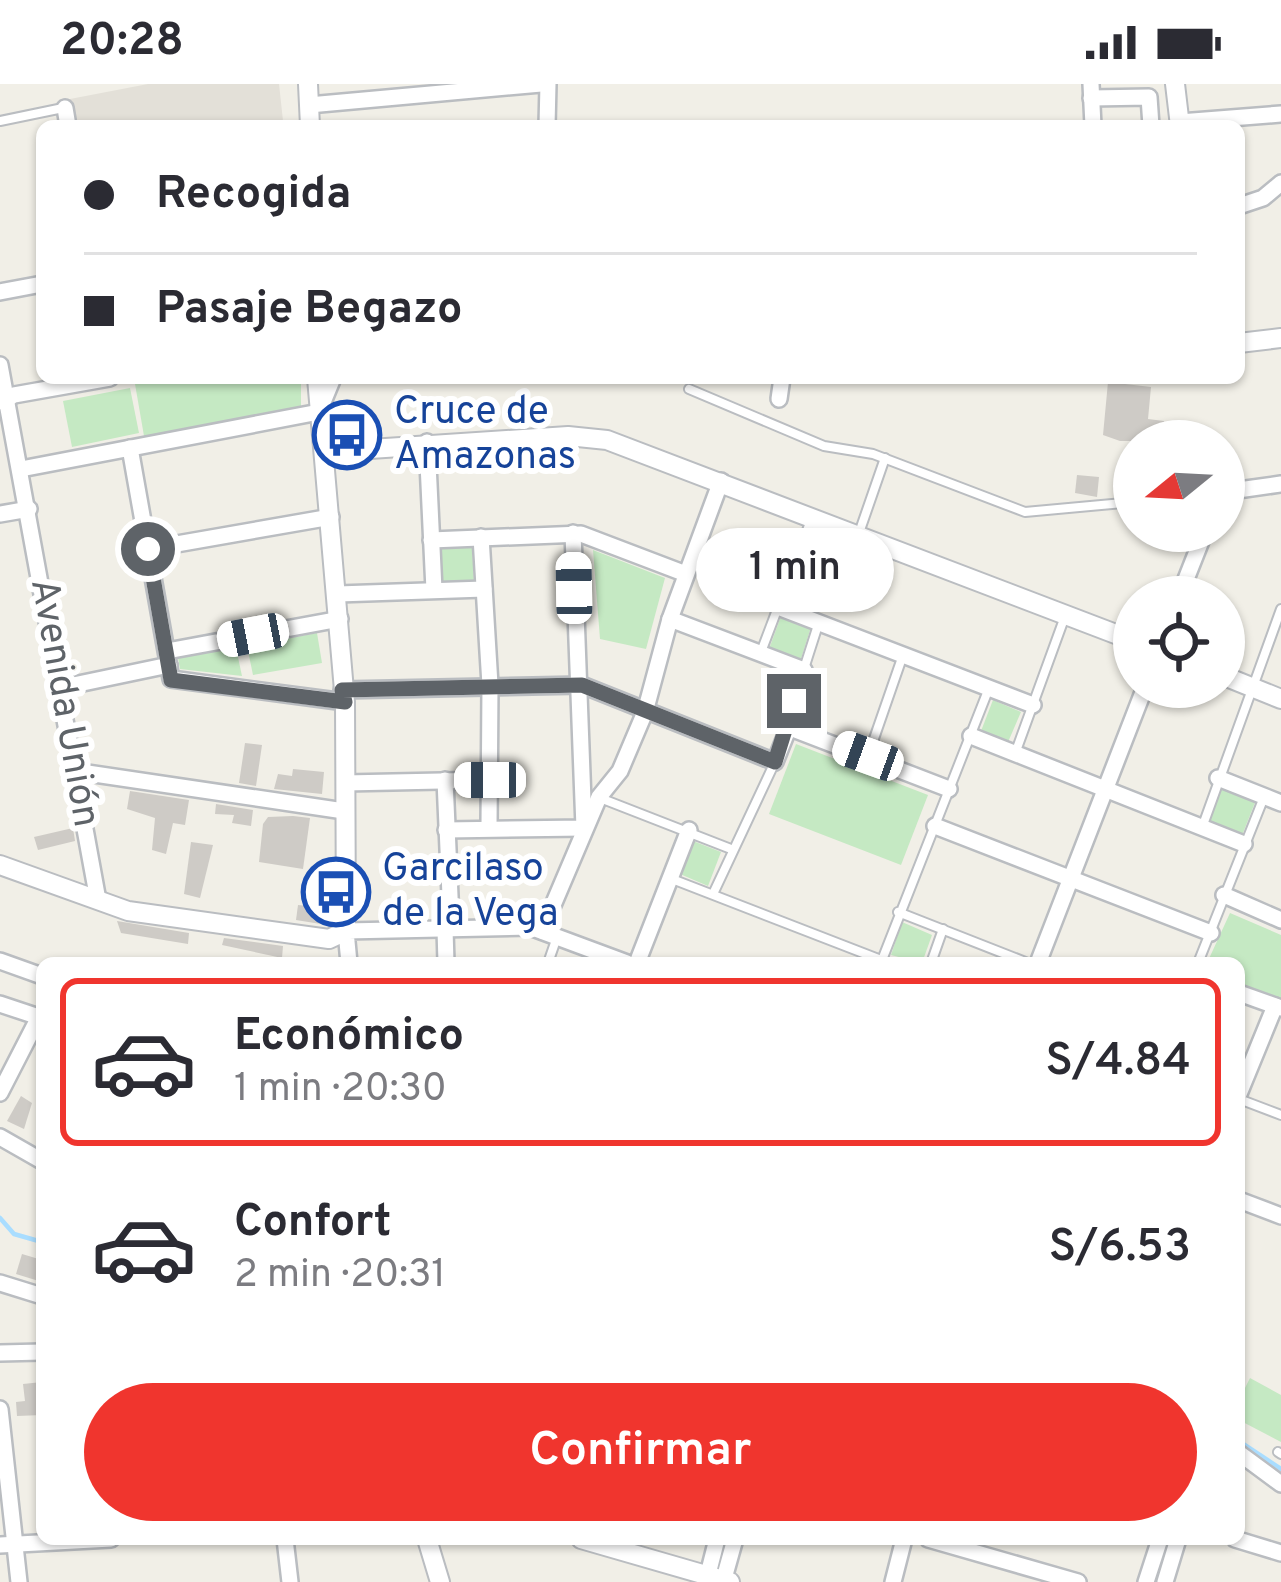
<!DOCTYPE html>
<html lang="es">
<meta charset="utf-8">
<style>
body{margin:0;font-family:Overpass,sans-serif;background:#f7f7f7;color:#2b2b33;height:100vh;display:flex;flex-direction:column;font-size:45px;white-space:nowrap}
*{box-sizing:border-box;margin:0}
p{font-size:39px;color:#7c7c81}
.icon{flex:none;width:66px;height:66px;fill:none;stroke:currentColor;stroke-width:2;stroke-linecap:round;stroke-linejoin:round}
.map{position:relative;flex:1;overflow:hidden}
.side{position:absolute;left:36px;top:873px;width:1209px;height:588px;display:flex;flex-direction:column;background:#fff;border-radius:18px;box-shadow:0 3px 9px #0004}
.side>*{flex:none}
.top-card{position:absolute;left:36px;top:36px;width:1209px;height:264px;border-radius:18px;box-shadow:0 3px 9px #0004;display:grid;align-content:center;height:264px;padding:0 48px;background:#fff}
.needle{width:78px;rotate:252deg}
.tools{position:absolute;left:1113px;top:336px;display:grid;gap:24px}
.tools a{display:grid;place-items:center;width:132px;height:132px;border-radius:50%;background:#fff;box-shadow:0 3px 9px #0004;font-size:60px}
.end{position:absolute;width:54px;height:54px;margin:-27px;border:15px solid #5e6368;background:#fff;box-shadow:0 0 0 6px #fff}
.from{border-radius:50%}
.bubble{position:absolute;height:84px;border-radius:42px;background:#fff;box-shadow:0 3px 9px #0004;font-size:39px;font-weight:600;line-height:84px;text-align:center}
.car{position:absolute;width:36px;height:72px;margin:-36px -18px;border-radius:15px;box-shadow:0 0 9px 3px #0007;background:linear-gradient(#fff 24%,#345 0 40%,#fff 0 76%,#345 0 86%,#fff 0)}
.top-card b{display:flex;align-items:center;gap:42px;height:114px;font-size:45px}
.top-card b+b{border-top:3px solid #e1e1e2}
.top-card i{width:30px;height:30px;background:#2b2b33}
ul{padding:21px 0 0;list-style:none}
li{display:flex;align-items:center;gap:36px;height:168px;margin:0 24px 18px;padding:0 24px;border:6px solid transparent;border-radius:18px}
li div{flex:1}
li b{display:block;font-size:45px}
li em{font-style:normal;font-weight:600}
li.current{border-color:#f0352e}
li>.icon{width:108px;height:108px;stroke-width:1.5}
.action{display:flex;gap:24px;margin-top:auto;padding:24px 48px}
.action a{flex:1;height:138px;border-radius:72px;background:#f0352e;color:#fff;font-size:48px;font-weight:600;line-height:138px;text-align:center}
.status{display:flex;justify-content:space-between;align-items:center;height:84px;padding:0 60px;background:#fff;direction:ltr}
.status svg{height:33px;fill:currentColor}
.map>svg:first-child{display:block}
.education{fill:#e3e0d8}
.green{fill:#c5e9c3}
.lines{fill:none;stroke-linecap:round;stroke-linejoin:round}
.stream{stroke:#a9ddff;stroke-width:4.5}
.building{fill:#cecbc6}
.service-casing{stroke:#babdc1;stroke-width:12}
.minor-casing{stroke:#babdc1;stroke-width:20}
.tertiary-casing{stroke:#babdc1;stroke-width:22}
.service{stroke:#fff;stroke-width:8}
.minor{stroke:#fff;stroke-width:15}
.tertiary{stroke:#fff;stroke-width:18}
.route{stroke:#5e6368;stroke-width:15}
.labels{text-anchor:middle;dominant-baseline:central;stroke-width:12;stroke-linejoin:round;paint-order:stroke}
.transit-label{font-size:39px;fill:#164399;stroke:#fff;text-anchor:start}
.street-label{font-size:39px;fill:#5e6368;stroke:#fff}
</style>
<div class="status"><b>20:28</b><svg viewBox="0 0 49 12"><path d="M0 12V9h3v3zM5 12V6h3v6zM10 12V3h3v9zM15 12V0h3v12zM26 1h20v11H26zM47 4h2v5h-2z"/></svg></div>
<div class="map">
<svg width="1281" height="1498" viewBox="0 0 1281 1498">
<rect width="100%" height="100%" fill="#f1efe7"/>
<path class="education" d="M 148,0 L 279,0 L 283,37 L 258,42 L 75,42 L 70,15 Z"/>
<g class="green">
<path d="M 173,294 L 301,294 L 301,323 L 144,352 L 135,300 Z"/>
<path d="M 130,304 L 139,349 L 72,363 L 63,317 Z"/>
<path d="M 472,463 L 474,498 L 443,500 L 441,464 Z"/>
<path d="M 593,466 L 665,494 L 646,565 L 600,555 Z"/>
<path d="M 781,532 L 811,543 L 800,578 L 769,565 Z"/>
<path d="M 317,549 L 322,579 L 253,591 L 247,562 Z"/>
<path d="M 236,564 L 242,592 L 180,585 L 178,574 Z"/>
<path d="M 993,616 L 1021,628 L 1008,658 L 981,647 Z"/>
<path d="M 796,660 L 928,711 L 901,781 L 769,730 Z"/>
<path d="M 1222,701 L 1256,716 L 1241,754 L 1207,739 Z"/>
<path d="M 693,757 L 721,768 L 708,802 L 680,790 Z"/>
<path d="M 1230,829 L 1281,851 L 1281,915 L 1239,901 L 1239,879 L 1207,879 Z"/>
<path d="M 902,838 L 932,851 L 922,879 L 891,871 Z"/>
<path d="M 1250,1294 L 1281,1311 L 1281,1358 L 1239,1336 L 1239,1316 Z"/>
</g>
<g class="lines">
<g class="stream">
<path d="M 0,1134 L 14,1150 L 42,1158"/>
<path d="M 1239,1357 L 1281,1385"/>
</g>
</g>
<g class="building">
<path d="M 1108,298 L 1151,303 L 1148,335 L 1164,337 L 1167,357 L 1120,357 L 1103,351 Z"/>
<path d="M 1077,391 L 1099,393 L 1097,413 L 1075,409 Z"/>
<path d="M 245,659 L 262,661 L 256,702 L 239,699 Z"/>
<path d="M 293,685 L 324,688 L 322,710 L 274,705 L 278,690 L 292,692 Z"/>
<path d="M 130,707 L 189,716 L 185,741 L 173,739 L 166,770 L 152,766 L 155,734 L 127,725 Z"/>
<path d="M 216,720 L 253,726 L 251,742 L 232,739 L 234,731 L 215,730 Z"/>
<path d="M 293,732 L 310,734 L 303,785 L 259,778 L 263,740 L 268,733 Z"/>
<path d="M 73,744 L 75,757 L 38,766 L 34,753 Z"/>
<path d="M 191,758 L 213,761 L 200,814 L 184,810 Z"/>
<path d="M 298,821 L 329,824 L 327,841 L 296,836 Z"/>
<path d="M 117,837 L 189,849 L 188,860 L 121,849 Z"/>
<path d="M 224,854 L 283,862 L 282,874 L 222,861 Z"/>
<path d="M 21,1012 L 32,1019 L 24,1045 L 7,1037 Z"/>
<path d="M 22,1170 L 42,1176 L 42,1198 L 16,1190 Z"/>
<path d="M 42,1298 L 42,1331 L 17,1332 L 16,1318 L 25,1317 L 23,1300 Z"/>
</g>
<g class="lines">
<defs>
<g id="service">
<path d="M 0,37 L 63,24"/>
<path d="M 689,305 L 824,362 L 873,370 L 1025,428 L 1134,418"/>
<path d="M 859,449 L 885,374"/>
<path d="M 761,568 L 811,436"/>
<path d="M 786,641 L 818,541"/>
<path d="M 1016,667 L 1064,535"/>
<path d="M 868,672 L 903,571"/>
<path d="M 600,714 L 731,765"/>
<path d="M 1203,741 L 1281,525"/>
<path d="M 672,795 L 889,879"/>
<path d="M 713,810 L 774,680"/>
<path d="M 898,828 L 1028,879"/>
<path d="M 882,876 L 989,604"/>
<path d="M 548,879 L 557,853"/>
<path d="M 931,879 L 943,845"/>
<path d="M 1198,879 L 1264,713"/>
<path d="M 1239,1015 L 1281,1031"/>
<path d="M 1278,1368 L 1281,1370"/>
</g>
<g id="minor">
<path d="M 1091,0 L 1093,42"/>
<path d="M 1091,14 L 1149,13 L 1151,42"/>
<path d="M 309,21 L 541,0"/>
<path d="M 65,24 L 68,42"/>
<path d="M 1180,38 L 1281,30"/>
<path d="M 547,42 L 548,0"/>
<path d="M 1239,122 L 1263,114 L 1281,99"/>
<path d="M 0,208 L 42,200"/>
<path d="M 0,281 L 98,816"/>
<path d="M 779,315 L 782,294"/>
<path d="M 3,318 L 14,311 L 110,294"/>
<path d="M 427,358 L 434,506"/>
<path d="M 130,364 L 171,595 L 345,618"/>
<path d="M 21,385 L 319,328 L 333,294"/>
<path d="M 1224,408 L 1281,400"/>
<path d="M 0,430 L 29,425"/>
<path d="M 481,453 L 490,601 L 489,743"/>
<path d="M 431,456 L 581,450 L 686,490"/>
<path d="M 148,465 L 331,433"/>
<path d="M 338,510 L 484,505"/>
<path d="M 1179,513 L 1205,447"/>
<path d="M 778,523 L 1033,621"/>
<path d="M 670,535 L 804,586"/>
<path d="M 167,567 L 340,535"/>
<path d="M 59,604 L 169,581"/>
<path d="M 342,606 L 582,601 L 775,678 L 789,643"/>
<path d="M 785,642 L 949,705"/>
<path d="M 971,652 L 1244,760"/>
<path d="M 74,687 L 344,727"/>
<path d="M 1218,694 L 1281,719"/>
<path d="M 445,696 L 451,835 L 445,845 L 446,879"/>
<path d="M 345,699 L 489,696"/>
<path d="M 935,742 L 1211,849"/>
<path d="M 446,746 L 584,744 L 573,449"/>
<path d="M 1224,811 L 1281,836"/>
<path d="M 542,847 L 599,713 L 620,687 L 645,628 L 670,535 L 721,397"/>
<path d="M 0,877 L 42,892"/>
<path d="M 349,879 L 346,847 L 530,843 L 627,879"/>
<path d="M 637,879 L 689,746"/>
<path d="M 1038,879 L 1145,603"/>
<path d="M 1239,909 L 1281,924"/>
<path d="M 0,920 L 42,934"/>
<path d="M 0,1009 L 39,933"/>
<path d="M 1239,1010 L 1275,922"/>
<path d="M 0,1053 L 42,1077"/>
<path d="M 1239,1116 L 1281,1132"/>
<path d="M 0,1199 L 42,1212"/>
<path d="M 0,1269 L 42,1268"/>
<path d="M 0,1325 L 19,1498"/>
<path d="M 1239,1369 L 1281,1400"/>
<path d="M 285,1455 L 290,1498"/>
<path d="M 928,1455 L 1078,1498"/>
<path d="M 1235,1455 L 1281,1469"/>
<path d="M 0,1461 L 111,1455"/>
<path d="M 706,1498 L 717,1455"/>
<path d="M 723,1498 L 735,1455"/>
<path d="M 893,1498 L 904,1455"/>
<path d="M 1146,1498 L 1160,1455"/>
<path d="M 1165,1498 L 1178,1455"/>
</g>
<g id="tertiary">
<path d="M 308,0 L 310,42"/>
<path d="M 1175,0 L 1180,42"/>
<path d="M 1239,259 L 1281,254"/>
<path d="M 325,368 L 568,352 L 607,356 L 1134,557"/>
<path d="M 1224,592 L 1281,615"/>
<path d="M 0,781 L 128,827 L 329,855 L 346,847 L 345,618 L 317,294"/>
<path d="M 427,1455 L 440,1498"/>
<path d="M 581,1455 L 730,1498"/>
</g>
</defs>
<use href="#service" class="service-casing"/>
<use href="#minor" class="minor-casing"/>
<use href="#tertiary" class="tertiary-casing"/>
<use href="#service" class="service"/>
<use href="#minor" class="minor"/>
<use href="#tertiary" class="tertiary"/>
</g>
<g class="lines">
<path class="route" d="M 148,465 L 171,596 L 345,618 L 342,606 L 582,601 L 775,678 L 794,617"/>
</g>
<defs>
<symbol id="bus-ring" viewBox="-11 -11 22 22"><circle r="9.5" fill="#fff" stroke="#1a4fb4" stroke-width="1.5"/><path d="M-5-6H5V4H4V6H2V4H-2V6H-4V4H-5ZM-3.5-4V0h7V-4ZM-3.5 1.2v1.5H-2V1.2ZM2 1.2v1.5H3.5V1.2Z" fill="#1a4fb4"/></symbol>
</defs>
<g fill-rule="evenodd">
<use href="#bus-ring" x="309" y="313" width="76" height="76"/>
<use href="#bus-ring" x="298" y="770" width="76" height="76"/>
</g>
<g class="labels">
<g class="transit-label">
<text x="394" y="329">Cruce de<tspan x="394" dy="45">Amazonas</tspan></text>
<text x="382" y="786">Garcilaso<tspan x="382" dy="45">de la Vega</tspan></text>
</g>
<g class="street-label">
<text transform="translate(63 619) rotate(80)">Avenida Unión</text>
</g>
</g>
</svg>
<div class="tools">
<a><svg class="needle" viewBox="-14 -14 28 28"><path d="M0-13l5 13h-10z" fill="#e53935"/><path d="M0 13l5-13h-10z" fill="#7c7c81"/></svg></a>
<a><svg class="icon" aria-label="locate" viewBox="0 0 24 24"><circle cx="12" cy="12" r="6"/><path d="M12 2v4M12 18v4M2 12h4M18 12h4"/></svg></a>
</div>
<i class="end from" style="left:148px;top:465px"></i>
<i class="end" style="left:794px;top:617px"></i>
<div class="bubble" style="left:696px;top:444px;width:198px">1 min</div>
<i class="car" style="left:574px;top:504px;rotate:359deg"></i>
<i class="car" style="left:253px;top:551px;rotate:259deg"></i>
<i class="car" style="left:868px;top:672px;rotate:290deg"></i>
<i class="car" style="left:490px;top:696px;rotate:270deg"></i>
<div class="top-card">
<b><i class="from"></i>Recogida</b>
<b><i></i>Pasaje Begazo</b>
</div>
<section class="side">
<ul>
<li class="current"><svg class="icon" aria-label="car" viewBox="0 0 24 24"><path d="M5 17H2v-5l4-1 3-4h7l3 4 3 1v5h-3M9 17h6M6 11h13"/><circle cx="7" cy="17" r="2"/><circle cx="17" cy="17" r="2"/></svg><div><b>Económico</b><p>1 min · 20:30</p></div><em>S/4.84</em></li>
<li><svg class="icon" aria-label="car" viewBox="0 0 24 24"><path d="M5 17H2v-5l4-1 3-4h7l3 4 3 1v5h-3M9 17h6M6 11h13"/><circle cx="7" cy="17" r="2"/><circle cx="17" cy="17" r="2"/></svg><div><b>Confort</b><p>2 min · 20:31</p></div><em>S/6.53</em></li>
</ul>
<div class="action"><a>Confirmar</a></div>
</section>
</div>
